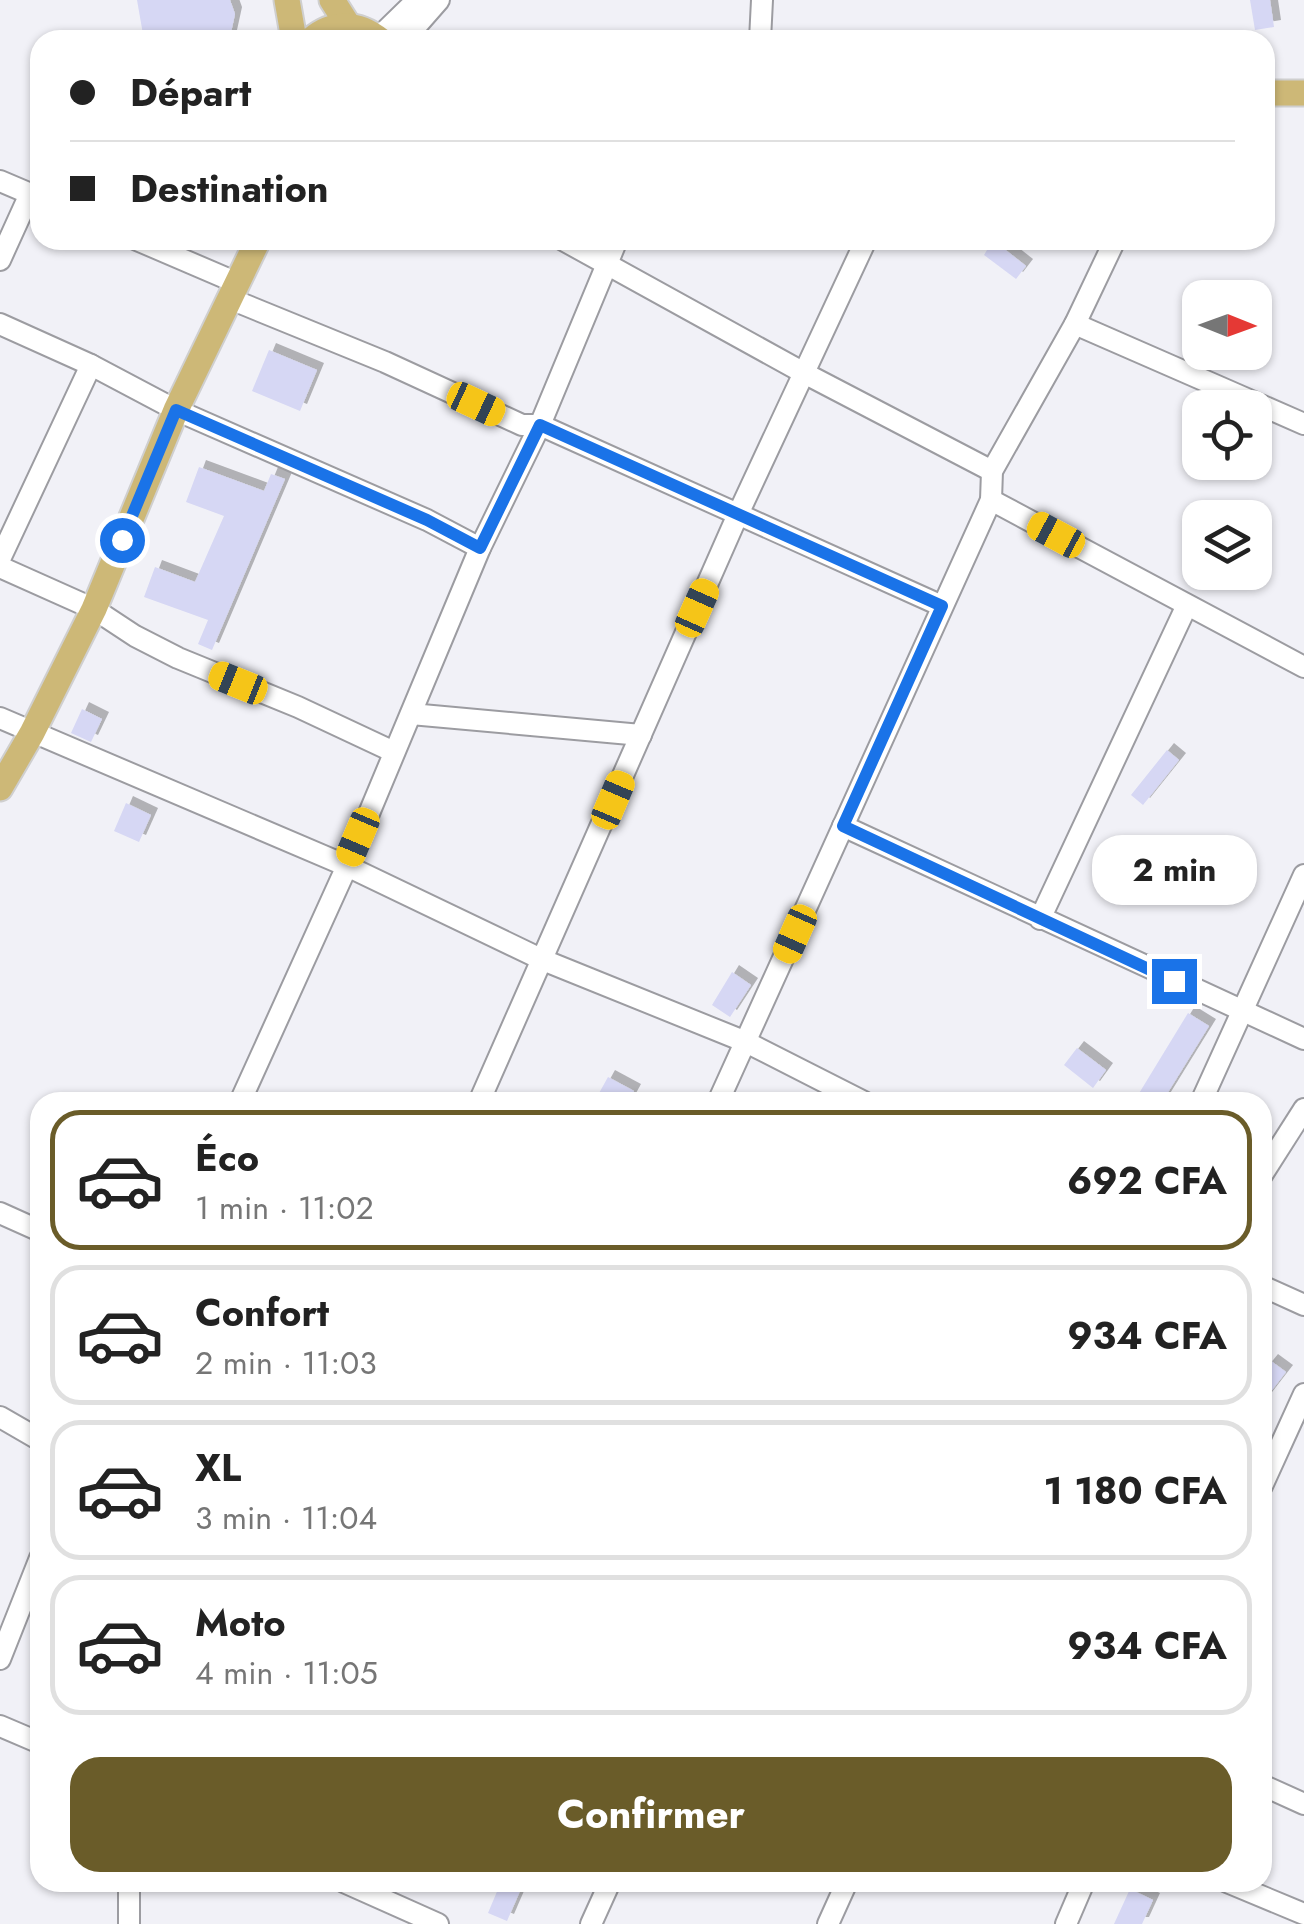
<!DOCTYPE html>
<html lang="fr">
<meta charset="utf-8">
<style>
body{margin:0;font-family:Jost,sans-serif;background:#f2f2f2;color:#222;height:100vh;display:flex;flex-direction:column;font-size:38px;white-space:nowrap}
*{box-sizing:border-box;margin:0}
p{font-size:32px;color:#767676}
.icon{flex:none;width:55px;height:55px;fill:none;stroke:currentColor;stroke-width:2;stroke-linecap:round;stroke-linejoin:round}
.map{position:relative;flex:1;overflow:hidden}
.side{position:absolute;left:30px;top:1092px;width:1242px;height:800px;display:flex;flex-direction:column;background:#fff;border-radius:30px;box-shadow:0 2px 8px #0004}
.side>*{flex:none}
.banner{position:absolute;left:30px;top:30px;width:1245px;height:220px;border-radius:30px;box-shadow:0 2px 8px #0004;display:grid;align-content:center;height:220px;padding:0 40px;background:#fff}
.needle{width:65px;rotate:91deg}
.buttons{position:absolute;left:1182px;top:280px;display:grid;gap:20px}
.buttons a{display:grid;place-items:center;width:90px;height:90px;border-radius:20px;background:#fff;box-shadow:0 2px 8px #0004;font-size:50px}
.end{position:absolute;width:45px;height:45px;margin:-22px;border:12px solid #1a73e8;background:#fff;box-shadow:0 0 0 5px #fff}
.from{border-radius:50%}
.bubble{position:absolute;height:70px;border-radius:30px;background:#fff;box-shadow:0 2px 8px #0004;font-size:32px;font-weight:700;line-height:70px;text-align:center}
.car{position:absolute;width:30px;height:60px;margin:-30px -15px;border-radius:12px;box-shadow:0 0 8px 2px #0007;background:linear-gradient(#f5c518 24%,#345 0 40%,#f5c518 0 76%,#345 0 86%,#f5c518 0)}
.banner b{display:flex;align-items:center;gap:35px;height:95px;font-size:38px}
.banner b+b{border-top:2px solid #e0e0e0}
.banner i{width:25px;height:25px;background:#222}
ul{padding:18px 0 0;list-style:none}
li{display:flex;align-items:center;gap:30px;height:140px;margin:0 20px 15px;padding:0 20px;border:5px solid #e0e0e0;border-radius:30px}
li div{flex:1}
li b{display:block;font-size:38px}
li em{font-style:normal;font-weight:700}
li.on{border-color:#6a5c29}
li>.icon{width:90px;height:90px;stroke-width:1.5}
.action{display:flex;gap:20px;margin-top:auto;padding:20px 40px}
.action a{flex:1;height:115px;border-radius:30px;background:#6a5c29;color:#fff;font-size:40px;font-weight:700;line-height:115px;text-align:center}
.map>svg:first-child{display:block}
.building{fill:#d6d7f4;filter:url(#shadow)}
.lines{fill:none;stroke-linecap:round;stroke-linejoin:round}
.minor-casing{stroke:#9c9ca1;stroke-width:24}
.major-casing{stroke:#cfcfcf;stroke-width:29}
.minor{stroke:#fff;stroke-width:20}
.major{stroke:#cdb877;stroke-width:25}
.route{stroke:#1a73e8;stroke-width:12}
</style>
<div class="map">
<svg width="1304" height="1924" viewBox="0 0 1304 1924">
<defs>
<filter id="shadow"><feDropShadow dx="7" dy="-7" stdDeviation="0" flood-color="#0004"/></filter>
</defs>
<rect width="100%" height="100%" fill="#f1f1f7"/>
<g class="building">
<path d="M 137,0 L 230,0 L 235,14 L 230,37 L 227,40 L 144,40 Z"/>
<path d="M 1250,0 L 1270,0 L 1274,27 L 1255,30 Z"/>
<path d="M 993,240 L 1026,266 L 1016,279 L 984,255 Z"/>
<path d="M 269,350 L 317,370 L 300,411 L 252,391 Z"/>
<path d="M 199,467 L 264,491 L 271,474 L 285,479 L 212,650 L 198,644 L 208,620 L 144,597 L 155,567 L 195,582 L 224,516 L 186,502 Z"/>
<path d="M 82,709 L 102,719 L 91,742 L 71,733 Z"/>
<path d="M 1167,750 L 1179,760 L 1143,805 L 1131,795 Z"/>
<path d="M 126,803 L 151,815 L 139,842 L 114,831 Z"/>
<path d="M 732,972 L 751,985 L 730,1017 L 712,1005 Z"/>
<path d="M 1188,1013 L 1209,1026 L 1162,1102 L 1150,1102 L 1138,1095 Z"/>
<path d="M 1077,1048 L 1106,1070 L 1093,1088 L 1064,1065 Z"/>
<path d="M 608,1077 L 634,1091 L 628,1102 L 612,1102 L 598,1095 Z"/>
<path d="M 1271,1361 L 1286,1372 L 1262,1403 L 1262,1372 Z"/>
<path d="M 501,1882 L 520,1891 L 507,1921 L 488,1913 Z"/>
<path d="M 1130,1889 L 1153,1900 L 1142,1924 L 1114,1924 Z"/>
</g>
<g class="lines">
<defs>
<g id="minor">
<path d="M 378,38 L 417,0"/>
<path d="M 404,40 L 439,0"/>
<path d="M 760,40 L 762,0"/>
<path d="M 0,181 L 40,198"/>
<path d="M 137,240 L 235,282"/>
<path d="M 563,240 L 804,373 L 992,471"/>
<path d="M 0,260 L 30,194"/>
<path d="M 228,298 L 385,362 L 522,425 L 540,425 L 942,606"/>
<path d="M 0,324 L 91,365 L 176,410 L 427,520 L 480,548"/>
<path d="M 1075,324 L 1304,424"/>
<path d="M 991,500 L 1304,667"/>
<path d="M 0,559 L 91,365"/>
<path d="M 0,567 L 94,609 L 135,636 L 178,658 L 298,707 L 394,752"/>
<path d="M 411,714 L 641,735"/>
<path d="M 0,718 L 347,866 L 543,960 L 746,1042 L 864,1102"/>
<path d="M 843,826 L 1304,1039"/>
<path d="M 1040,919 L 1187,605"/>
<path d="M 240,1102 L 347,866 L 480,548 L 540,425 L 617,240"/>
<path d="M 479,1102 L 739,512 L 866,240"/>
<path d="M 718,1102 L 991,500 L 992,471 L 1075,324 L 1115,240"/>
<path d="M 1201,1102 L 1304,875"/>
<path d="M 1262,1175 L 1304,1109"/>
<path d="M 0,1213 L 40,1231"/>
<path d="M 1262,1286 L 1304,1305"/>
<path d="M 0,1417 L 40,1440"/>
<path d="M 1262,1486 L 1304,1394"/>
<path d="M 0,1659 L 40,1558"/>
<path d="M 0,1726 L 40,1743"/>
<path d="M 1262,1785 L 1304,1804"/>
<path d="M 129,1882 L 129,1924"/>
<path d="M 344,1882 L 438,1924"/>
<path d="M 1227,1882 L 1304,1914"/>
<path d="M 591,1924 L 610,1882"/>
<path d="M 828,1924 L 847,1882"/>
<path d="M 1066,1924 L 1084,1882"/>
</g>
<g id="major">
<path d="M 287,0 L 294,40"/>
<path d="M 332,0 L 348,25"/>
<path d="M 311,40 C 333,21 358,22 380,40"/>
<path d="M 1265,93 L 1304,93"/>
<path d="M 0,788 L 32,733 L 94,609 L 176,410 L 258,240"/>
</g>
</defs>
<use href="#minor" class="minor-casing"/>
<use href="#major" class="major-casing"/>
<use href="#minor" class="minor"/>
<use href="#major" class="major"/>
</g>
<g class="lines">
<path class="route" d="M 122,540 L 176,410 L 427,520 L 480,548 L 540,425 L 942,606 L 843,826 L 1174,981"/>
</g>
</svg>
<div class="buttons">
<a><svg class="needle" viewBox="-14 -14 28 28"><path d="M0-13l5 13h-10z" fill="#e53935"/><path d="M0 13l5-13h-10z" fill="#767676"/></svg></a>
<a><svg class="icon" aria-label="locate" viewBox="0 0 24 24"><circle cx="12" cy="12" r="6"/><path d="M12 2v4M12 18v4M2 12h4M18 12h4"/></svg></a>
<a><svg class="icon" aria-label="layers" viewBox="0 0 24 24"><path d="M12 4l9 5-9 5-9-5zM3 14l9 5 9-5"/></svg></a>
</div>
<i class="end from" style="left:122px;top:540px"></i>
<i class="end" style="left:1174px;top:981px"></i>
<div class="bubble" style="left:1092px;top:835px;width:165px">2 min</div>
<i class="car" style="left:476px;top:404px;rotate:115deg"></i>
<i class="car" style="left:1056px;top:535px;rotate:298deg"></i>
<i class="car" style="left:697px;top:608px;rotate:24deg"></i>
<i class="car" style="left:238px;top:683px;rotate:292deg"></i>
<i class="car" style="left:613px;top:800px;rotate:23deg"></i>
<i class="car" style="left:358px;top:837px;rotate:203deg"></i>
<i class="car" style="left:795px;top:934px;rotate:204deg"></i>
<div class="banner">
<b><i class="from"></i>Départ</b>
<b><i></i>Destination</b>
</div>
<section class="side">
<ul>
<li class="on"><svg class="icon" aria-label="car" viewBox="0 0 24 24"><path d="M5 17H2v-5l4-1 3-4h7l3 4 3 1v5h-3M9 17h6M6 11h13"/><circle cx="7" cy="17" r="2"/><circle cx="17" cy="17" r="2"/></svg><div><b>Éco</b><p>1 min · 11:02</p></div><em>692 CFA</em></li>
<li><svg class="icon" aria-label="car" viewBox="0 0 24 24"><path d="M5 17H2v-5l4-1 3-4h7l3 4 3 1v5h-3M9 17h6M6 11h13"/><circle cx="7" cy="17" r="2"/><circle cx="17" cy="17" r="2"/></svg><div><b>Confort</b><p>2 min · 11:03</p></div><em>934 CFA</em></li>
<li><svg class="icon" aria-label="car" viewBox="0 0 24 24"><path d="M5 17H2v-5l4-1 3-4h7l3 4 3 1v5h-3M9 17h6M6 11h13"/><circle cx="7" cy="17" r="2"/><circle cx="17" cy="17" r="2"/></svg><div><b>XL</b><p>3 min · 11:04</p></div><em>1 180 CFA</em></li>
<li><svg class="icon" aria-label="car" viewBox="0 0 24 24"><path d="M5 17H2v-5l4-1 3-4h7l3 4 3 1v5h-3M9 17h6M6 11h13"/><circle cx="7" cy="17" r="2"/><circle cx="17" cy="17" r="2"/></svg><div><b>Moto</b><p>4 min · 11:05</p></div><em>934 CFA</em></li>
</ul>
<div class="action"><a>Confirmer</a></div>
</section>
</div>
